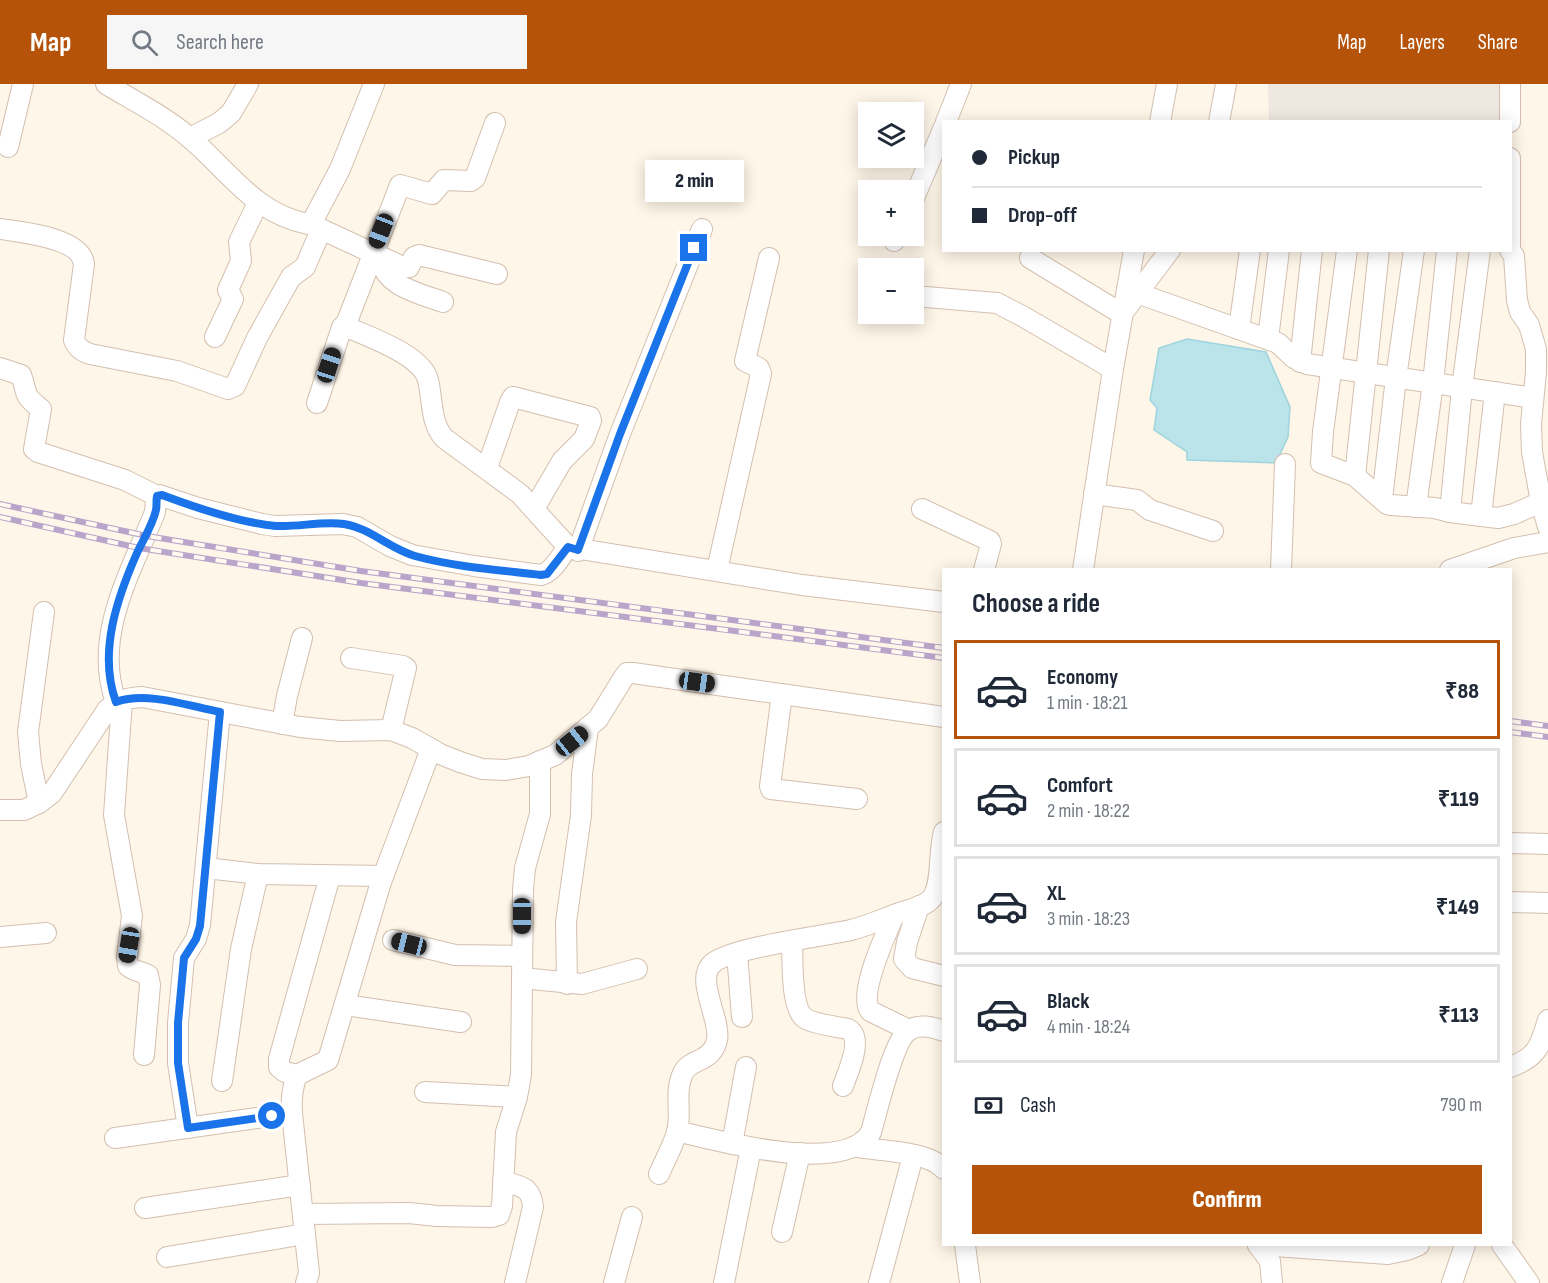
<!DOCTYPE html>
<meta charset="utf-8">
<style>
body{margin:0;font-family:"Sofia Sans Condensed",sans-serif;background:#f6f6f7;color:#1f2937;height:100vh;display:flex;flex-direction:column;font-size:22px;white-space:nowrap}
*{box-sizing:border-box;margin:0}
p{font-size:20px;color:#747a83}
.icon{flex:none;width:33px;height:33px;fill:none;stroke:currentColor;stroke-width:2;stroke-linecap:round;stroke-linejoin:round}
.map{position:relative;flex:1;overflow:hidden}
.sheet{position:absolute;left:942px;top:484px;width:570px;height:678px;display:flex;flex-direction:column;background:#fff;border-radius:0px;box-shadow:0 3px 15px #0003}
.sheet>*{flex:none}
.hud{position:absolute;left:942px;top:36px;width:570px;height:132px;border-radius:0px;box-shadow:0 3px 15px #0003;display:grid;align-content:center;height:132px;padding:0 30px;background:#fff}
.tools{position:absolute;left:858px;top:18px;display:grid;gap:12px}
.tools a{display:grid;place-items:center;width:66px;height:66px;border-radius:0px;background:#fff;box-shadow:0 3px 15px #0003;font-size:30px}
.end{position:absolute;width:27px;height:27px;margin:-14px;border:8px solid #1a73e8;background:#fff;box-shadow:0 0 0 3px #fff}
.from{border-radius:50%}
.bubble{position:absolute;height:42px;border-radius:0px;background:#fff;box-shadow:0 3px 15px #0003;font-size:20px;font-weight:800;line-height:42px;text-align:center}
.car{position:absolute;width:18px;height:36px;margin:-18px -9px;border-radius:8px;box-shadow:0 0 4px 2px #0007;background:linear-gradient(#222 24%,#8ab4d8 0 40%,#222 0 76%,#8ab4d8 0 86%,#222 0)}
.hud b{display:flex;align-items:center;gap:21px;height:57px;font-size:22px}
.hud b+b{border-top:2px solid #e0e1e3}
.hud i{width:15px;height:15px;background:#1f2937}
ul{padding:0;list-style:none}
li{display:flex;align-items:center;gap:18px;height:99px;margin:0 12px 9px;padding:0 18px;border:3px solid #e0e1e3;border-radius:0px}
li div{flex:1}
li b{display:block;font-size:22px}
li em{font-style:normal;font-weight:800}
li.on{border-color:#b45309}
li>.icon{width:54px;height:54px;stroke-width:1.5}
h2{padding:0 30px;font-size:27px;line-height:72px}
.pay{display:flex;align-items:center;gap:15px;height:66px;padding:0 30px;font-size:22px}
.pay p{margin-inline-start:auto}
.primary-button{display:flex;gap:12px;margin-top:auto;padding:12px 30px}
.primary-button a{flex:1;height:69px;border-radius:0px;background:#b45309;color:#fff;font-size:24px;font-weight:800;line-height:69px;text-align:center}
header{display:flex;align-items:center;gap:36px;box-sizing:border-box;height:84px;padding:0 30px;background:#b45309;color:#fff}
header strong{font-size:28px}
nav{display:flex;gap:33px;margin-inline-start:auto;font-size:21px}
.search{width:420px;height:54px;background:#f6f6f7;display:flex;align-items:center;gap:15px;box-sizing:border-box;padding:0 21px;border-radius:0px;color:#747a83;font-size:22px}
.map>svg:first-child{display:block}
.industrial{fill:#efe8e1}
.water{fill:#bae3ea;stroke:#9fd3dd;stroke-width:1.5}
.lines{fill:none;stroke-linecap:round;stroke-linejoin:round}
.minor-casing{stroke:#d4bfaf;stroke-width:22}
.minor{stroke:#fff;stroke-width:20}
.rail-casing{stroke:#b9a4ca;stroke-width:6}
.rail{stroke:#fff9f0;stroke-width:4;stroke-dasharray:11;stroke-linecap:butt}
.route{stroke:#1a73e8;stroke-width:8}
</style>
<header>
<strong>Map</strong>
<div class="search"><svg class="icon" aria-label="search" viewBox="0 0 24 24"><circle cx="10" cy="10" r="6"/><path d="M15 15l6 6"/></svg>Search here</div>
<nav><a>Map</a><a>Layers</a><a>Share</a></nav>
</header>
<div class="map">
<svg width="1548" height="1199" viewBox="0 0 1548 1199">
<rect width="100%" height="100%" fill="#fef6e8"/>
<path class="industrial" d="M 1268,0 L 1502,0 L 1500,37 L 1269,37 Z"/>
<path class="water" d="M 1187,255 L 1266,268 L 1290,323 L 1288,353 L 1276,379 L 1187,376 L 1187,368 L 1154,346 L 1157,324 L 1150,316 L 1159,264 Z"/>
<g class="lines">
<defs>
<g id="minor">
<path d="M 106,0 C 134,17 166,33 191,55 C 229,87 255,130 308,140 L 312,138 L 340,85 L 374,0"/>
<path d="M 1510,0 L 1510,38"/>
<path d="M 946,38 L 961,0"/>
<path d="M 1160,38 L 1167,0"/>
<path d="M 1219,38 L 1226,0"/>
<path d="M 495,39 L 475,94 L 471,97 L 444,96 L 432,110 L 400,101 L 346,240 L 347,243 C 369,253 422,271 428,296 C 433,316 430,338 444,354 L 520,410 L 568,463 L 802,501 L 944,518"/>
<path d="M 190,54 L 219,39 L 231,29 L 248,0"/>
<path d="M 8,63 L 23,0"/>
<path d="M 1510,74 L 1510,161"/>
<path d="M 914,114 L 944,43"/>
<path d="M 310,140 L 403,183 L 409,183 L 414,173 L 419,171 L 497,190"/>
<path d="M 0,145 C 20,148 81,153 84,180 L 74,256 C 77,264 82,267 90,270 L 177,287 L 228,305 L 235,302 L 257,254 L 291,193 L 305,183 L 321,146"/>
<path d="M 894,157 L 896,152"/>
<path d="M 1347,166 L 1323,348 L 1321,379 L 1355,392 L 1387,420 L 1391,421 L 1435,424 L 1450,428 L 1498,434 L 1514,430 L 1541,418"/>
<path d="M 1510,166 L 1514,172 L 1517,216 L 1520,228 L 1529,241 L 1536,265 L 1536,288 L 1531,340 L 1532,368 L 1541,418 L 1548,443"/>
<path d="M 381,173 C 382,202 421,210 443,218"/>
<path d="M 1030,174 L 1122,230 L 1170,166"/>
<path d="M 1137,209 L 1278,259 L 1294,274 L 1307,280 L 1533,314"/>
<path d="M 914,212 L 997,219 L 1024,233 L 1113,285"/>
<path d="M 1239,245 L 1250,166"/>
<path d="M 215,253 L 233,215 L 228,206 L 241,177 L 239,158 L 258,119"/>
<path d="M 1268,255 L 1279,166"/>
<path d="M 1300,278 L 1312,166"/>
<path d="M 0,284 L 21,291 C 29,312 21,309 41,325 L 34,365 L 38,368 L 125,396 L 157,412"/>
<path d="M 317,319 L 342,243 L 346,240"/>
<path d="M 487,384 L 510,318 L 513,313 L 590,333 L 591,337 L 584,355 L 562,377 L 534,425"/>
<path d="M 1355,392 L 1379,166"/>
<path d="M 1094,410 L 1137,416 L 1150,426 L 1213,447"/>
<path d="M 1382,415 L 1396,294 L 1414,166"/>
<path d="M 1416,423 L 1433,299 L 1447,166"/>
<path d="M 922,425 L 990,457 L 991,460 L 984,486"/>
<path d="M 1450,428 L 1462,304 L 1480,166"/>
<path d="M 1481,432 L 1495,308"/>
<path d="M 578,467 L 620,350 L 702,145"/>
<path d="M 717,486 L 761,290 L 759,284 L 745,277 L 769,174"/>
<path d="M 1083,486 L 1113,285 L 1134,166"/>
<path d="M 1281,486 L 1285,380"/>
<path d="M 1450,486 L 1514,464 L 1548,458"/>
<path d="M 351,574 L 403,582 L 406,584 L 391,646"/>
<path d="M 782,610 L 770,702 L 771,705 L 857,715"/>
<path d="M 122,616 L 114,731 L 132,832 L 127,873 L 128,882 C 135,888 141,887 148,891 L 150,901 L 144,971"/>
<path d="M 116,618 C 92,552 132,486 155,428 L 156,416 L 159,411 L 198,424 L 262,440 L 275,442 L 343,440 L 357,443 L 390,462 L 412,471 L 474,482 L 541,491 C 553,488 560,473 568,463"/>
<path d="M 282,640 L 287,612 L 302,554"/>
<path d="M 39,719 L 31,680 L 28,648 L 44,528"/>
<path d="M 0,726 L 24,726 L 39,719 L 52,709 L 107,626 C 118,616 127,614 142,613 L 300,643 L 340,647 L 391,646 L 412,654 L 440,670 L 460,678 L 482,685 L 506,686 L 529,682 L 555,671 L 598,635 L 624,593 L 627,589 L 633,589 L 944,633"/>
<path d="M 1510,759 L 1548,760"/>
<path d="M 206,784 L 258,790 L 383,792"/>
<path d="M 1510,818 L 1548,819"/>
<path d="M 919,822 L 907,858 L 904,875 L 912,884 L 944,892"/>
<path d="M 894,831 C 886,851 858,908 870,927 L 909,946"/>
<path d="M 0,853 L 46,849"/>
<path d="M 393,856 L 455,871 L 522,872"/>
<path d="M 792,857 C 793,874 790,926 806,935 C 818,941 835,942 848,945 C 864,954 848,988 843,1002"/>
<path d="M 737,869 L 742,933"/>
<path d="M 522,894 L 582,900 L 637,885"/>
<path d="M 567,900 L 566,838 L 581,731 L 582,690 L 588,643"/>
<path d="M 345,921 L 461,938"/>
<path d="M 1510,983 C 1538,973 1540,962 1548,936"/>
<path d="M 297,991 L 285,988 L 279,983 L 279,975 L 330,792"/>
<path d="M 222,997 L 241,865 L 258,790"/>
<path d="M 425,1008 L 517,1013"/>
<path d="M 188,1044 L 178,979 L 178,939 L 184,874 L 196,855 L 200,841 L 220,628"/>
<path d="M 677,1047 C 718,1057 846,1092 871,1048 C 877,1028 893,957 908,947 C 918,939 932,943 944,947"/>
<path d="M 115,1054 L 292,1029"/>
<path d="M 732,1060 L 746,983"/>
<path d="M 857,1063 C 880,1067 928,1067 944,1085"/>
<path d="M 659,1090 C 665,1076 673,1062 677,1048 C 682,1029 674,1008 683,989 C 690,974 712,979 717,956 C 721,936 696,897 711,881 C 725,864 825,852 851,846 C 867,842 883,835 899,829 C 908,826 925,823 932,814 C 943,799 938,767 944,748"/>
<path d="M 503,1097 C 521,1103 531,1102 533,1123 L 515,1199"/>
<path d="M 145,1124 L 300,1101"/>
<path d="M 303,1130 L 409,1129 L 437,1132 L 492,1133 L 499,1131 L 502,1122 L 506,1048 L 517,1013 L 521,991 L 523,806 L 525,784 L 540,730 L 540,677"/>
<path d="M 782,1148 L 800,1069"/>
<path d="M 965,1161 L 970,1199"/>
<path d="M 1258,1161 L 1388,1170 L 1407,1166 L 1419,1161"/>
<path d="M 1258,1161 L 1270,1177 L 1272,1199"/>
<path d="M 1502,1161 L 1529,1199"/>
<path d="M 167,1173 L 305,1150"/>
<path d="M 306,1199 L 309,1189 L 292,1029 C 291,1015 292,1004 297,991 L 328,976 L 381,798 L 431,665"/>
<path d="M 614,1199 L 632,1133"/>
<path d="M 724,1199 L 751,1064"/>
<path d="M 879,1199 L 913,1072"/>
<path d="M 1452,1199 L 1465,1161"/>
</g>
</defs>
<use href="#minor" class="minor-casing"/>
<use href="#minor" class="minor"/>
<defs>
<g id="rail">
<path d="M 0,420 L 147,452 L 361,487 L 944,564"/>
<path d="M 0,433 L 139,464 L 361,499 L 944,574"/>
<path d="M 1510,637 L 1548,642"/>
<path d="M 1510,648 L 1548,653"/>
</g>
</defs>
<use href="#rail" class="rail-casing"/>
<use href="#rail" class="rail"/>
</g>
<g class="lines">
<path class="route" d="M 272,1032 L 188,1044 L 178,979 L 178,939 L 184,874 L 196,855 L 200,842 L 220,628 C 188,622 147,607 116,618 C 98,569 117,514 137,469 C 143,456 153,440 156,426 C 157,421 156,417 157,412 L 162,411 C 194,423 242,439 276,442 C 299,443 322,437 344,440 C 370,444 390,465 415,472 C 455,483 499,486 541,491 L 547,490 L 568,463 L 578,466 L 620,350 L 694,164"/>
</g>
</svg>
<div class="tools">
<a><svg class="icon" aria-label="layers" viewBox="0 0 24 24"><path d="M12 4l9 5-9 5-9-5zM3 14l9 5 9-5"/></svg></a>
<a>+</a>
<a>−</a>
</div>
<i class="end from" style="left:272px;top:1032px"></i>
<i class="end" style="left:694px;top:164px"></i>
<div class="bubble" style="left:645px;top:76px;width:99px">2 min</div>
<i class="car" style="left:381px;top:147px;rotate:201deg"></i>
<i class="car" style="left:329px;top:281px;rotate:18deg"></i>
<i class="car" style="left:697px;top:598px;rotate:98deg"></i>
<i class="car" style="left:572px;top:657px;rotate:51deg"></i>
<i class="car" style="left:522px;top:832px;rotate:180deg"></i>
<i class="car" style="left:409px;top:860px;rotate:284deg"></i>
<i class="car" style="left:129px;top:861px;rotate:189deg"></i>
<div class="hud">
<b><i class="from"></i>Pickup</b>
<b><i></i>Drop-off</b>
</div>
<section class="sheet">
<h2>Choose a ride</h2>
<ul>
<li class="on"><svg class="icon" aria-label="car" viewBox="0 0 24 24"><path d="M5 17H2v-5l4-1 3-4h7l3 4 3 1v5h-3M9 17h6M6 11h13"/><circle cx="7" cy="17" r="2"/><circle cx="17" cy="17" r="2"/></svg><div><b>Economy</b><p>1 min · 18:21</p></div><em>₹88</em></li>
<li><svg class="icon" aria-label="car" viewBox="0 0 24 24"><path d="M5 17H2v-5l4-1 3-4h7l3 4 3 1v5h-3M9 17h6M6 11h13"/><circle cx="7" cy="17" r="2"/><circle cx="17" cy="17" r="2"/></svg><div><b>Comfort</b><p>2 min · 18:22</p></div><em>₹119</em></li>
<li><svg class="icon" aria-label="car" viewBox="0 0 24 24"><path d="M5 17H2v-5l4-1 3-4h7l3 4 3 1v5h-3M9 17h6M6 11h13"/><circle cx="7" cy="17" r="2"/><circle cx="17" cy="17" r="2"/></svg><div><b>XL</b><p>3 min · 18:23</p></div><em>₹149</em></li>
<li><svg class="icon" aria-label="car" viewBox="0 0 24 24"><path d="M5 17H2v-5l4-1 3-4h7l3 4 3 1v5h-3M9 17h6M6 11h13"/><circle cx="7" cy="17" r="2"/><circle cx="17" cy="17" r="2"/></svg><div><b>Black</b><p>4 min · 18:24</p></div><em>₹113</em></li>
</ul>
<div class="pay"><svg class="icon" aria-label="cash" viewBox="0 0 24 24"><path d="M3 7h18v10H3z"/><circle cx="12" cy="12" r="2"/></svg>Cash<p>790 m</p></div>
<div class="primary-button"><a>Confirm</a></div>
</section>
</div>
